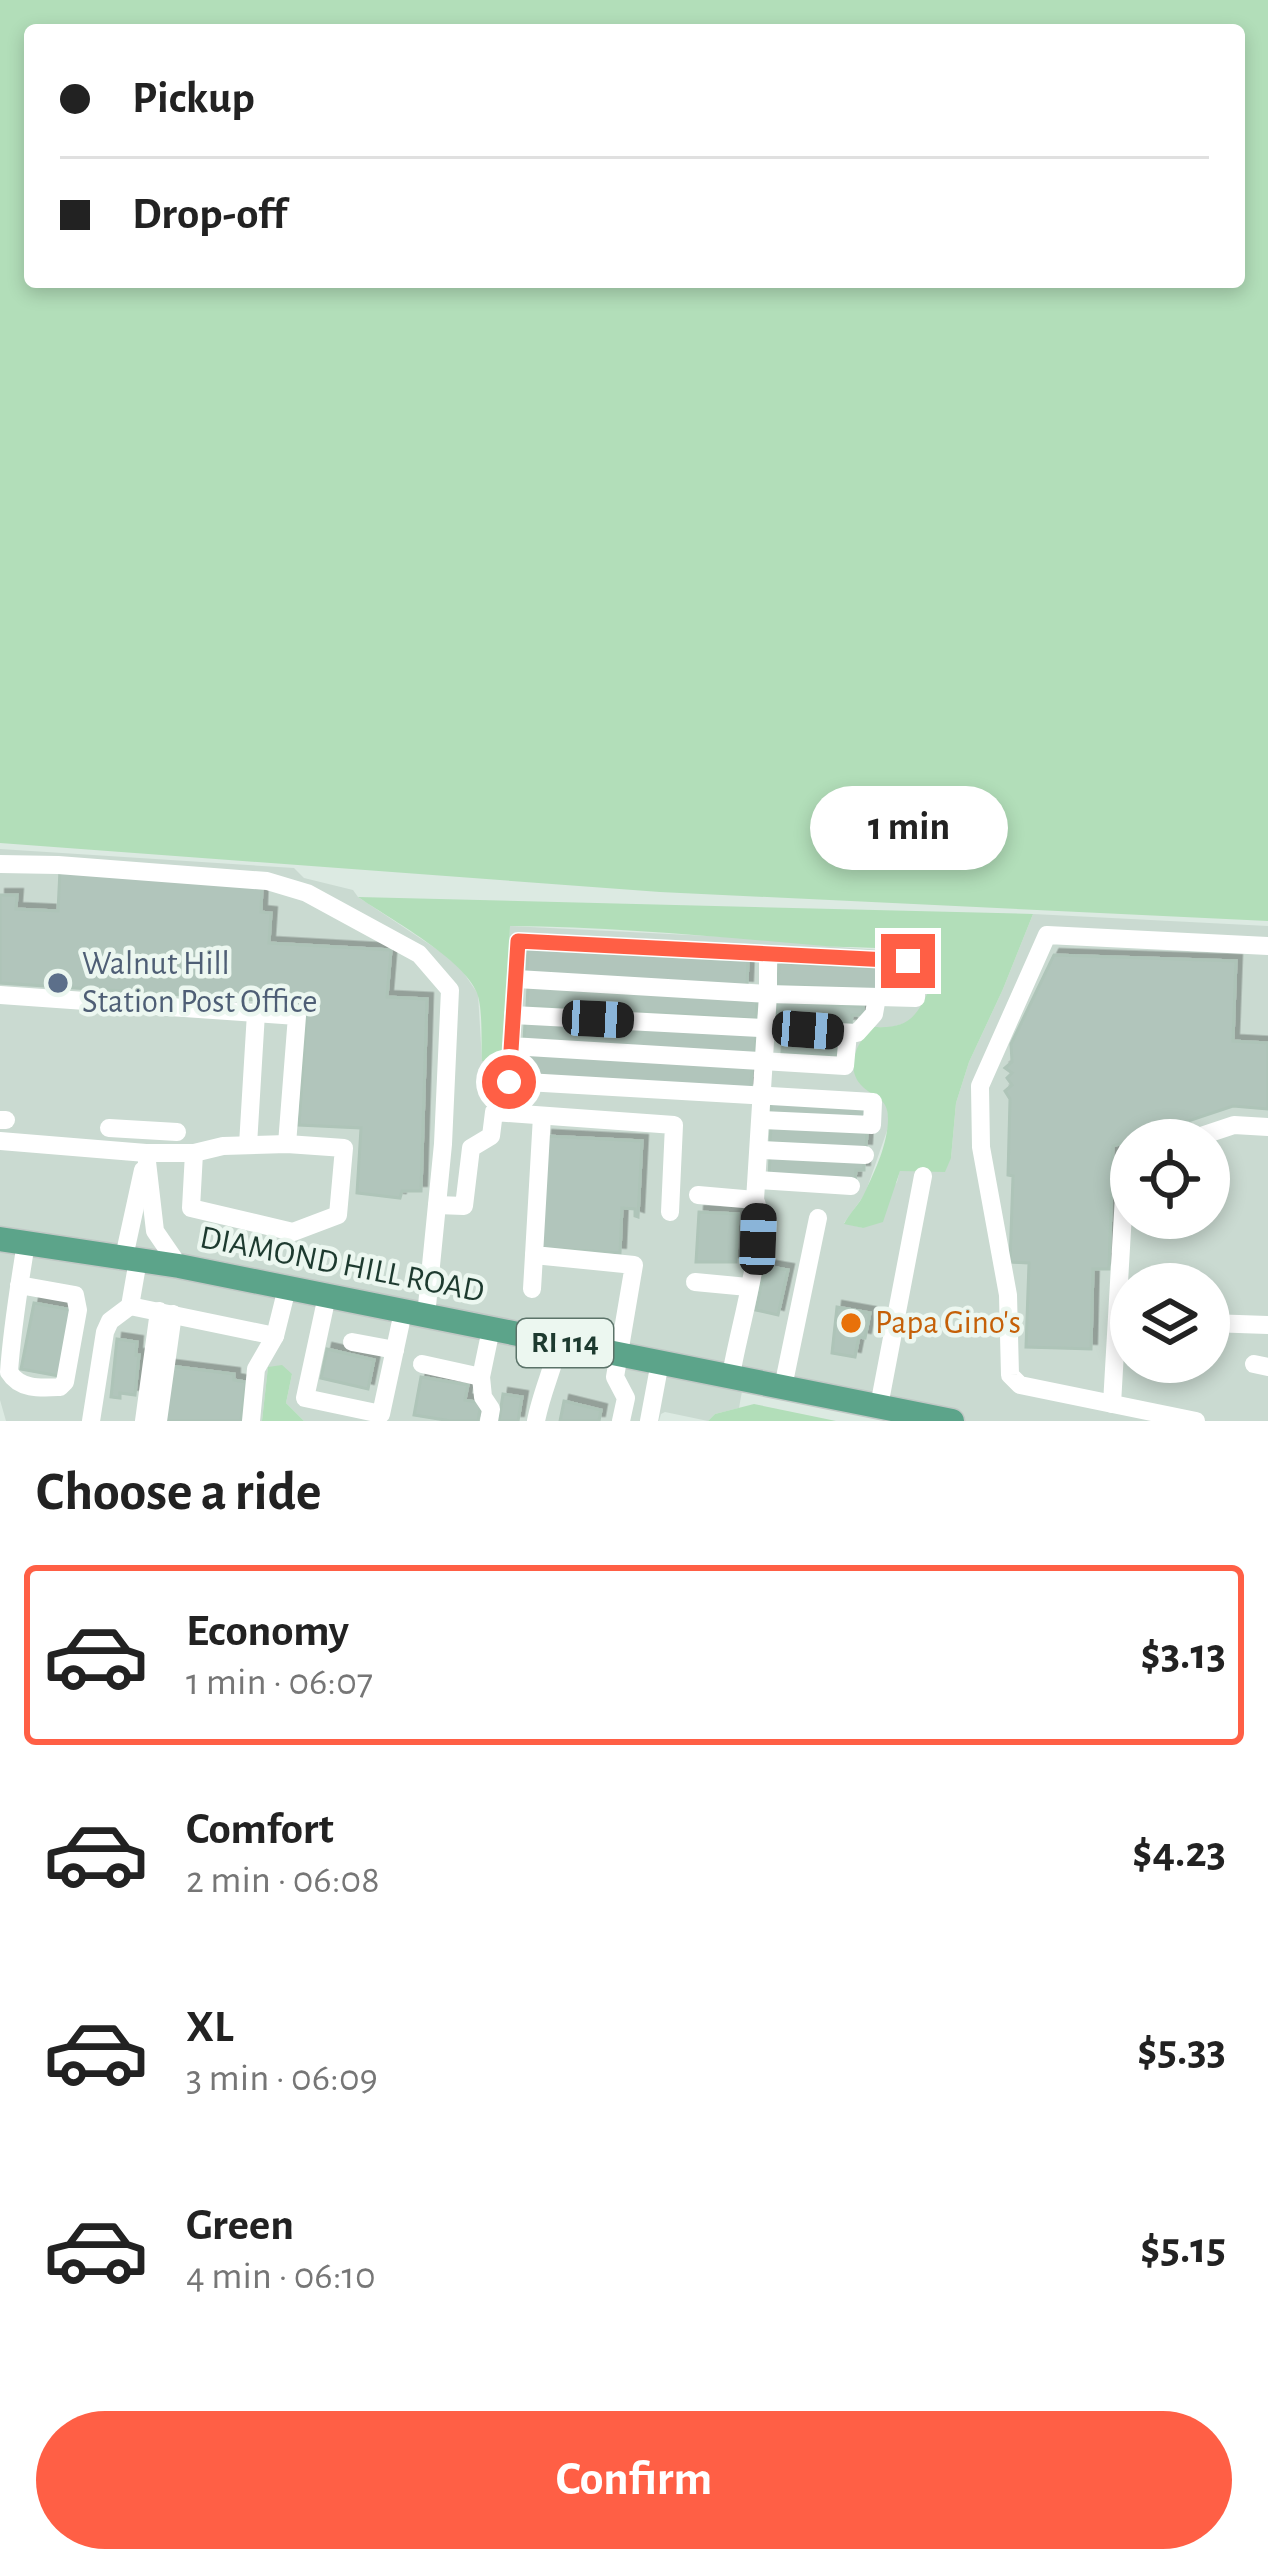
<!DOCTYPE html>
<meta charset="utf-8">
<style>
body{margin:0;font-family:"Alegreya Sans",sans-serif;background:#f6f6f6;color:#222;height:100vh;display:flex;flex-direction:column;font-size:45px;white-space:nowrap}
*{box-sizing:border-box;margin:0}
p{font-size:39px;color:#767676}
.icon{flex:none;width:66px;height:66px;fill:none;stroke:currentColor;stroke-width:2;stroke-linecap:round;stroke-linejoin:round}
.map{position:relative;height:1421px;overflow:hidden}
.panel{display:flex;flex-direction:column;background:#fff;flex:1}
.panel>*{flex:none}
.banner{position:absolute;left:24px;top:24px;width:1221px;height:264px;border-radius:12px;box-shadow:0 6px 18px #0003;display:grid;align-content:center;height:264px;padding:0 36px;background:#fff}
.tools{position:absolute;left:1110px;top:1119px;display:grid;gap:24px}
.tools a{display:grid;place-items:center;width:120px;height:120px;border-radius:50%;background:#fff;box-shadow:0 6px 18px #0003;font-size:60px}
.end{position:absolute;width:54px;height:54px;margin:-27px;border:15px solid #ff5f45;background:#fff;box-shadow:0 0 0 6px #fff}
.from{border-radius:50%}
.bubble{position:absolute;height:84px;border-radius:42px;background:#fff;box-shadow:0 6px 18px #0003;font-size:39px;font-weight:700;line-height:84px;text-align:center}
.car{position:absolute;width:36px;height:72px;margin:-36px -18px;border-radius:15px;box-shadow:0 0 9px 3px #0007;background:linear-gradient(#222 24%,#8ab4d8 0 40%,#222 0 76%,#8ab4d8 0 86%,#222 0)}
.banner b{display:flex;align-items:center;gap:42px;height:114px;font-size:45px}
.banner b+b{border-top:3px solid #e0e0e0}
.banner i{width:30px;height:30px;background:#222}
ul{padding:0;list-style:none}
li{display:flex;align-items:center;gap:36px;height:180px;margin:0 24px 18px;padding:0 12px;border:6px solid transparent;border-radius:12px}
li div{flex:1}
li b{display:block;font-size:45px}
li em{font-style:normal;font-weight:700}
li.on{border-color:#ff5f45}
li>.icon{width:108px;height:108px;stroke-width:1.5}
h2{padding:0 36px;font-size:54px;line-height:144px}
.cta{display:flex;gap:24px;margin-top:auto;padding:24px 36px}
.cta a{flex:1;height:138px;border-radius:72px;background:#ff5f45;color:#fff;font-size:48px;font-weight:700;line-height:138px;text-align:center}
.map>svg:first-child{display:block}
.built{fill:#cadad1;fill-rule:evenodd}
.green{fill:#b2deb9;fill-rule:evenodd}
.building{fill:#b1c5bb;stroke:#aec4b8;stroke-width:3;filter:url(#shadow)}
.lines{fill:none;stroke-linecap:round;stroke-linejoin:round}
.major-casing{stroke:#c0c8c5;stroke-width:27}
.minor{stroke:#fff;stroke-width:18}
.major{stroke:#5ca48a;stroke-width:24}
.route{stroke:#ff5f45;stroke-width:15}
.service-dot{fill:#5c6f8a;stroke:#ecf7f0;stroke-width:4.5}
.food-dot{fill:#e8710a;stroke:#ecf7f0;stroke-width:4.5}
.labels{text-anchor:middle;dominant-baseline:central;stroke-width:9;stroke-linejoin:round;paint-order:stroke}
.shield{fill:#ecf7f0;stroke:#5b7369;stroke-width:3}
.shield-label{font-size:30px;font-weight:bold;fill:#1d3a2f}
.service-label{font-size:33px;fill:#4e5e75;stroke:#ecf7f0;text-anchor:start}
.street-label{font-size:33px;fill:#1d3a2f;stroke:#ecf7f0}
.food-label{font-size:33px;fill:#c56008;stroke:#ecf7f0;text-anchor:start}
</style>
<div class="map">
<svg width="1268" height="1421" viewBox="0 0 1268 1421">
<defs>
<filter id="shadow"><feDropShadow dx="5.5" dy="-5.5" stdDeviation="0" flood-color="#0004"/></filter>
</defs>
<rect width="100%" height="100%" fill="#dceae2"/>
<path class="built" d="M 0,849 L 294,868 L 304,878 L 353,890 L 358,897 L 453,960 L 461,969 L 478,994 L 482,1060 L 504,1063 L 510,926 L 770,939 L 838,947 L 911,952 L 925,959 L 934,981 L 918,1013 L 908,1022 L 889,1028 L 874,1027 L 866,1089 L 882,1097 L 887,1107 L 889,1125 L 865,1194 L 844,1223 L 863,1228 L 897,1182 L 900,1170 L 951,1158 L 956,1103 L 969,1062 L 1003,989 L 1033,914 L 1268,926 L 1268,1421 L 957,1421 L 744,1380 L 739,1408 L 715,1414 L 708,1421 L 665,1412 L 661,1414 L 659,1421 L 304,1421 L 286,1403 L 292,1374 L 268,1368 L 262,1421 L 6,1421 L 0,1400 ZM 1131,1140 L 1209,1140 L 1209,1218 L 1131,1218 ZM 1131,1284 L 1209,1284 L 1209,1362 L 1131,1362 Z"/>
<g class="green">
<path d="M 0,0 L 1268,0 L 1268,921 L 660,892 L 0,843 ZM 30,30 L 1239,30 L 1239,282 L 30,282 Z"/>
<path d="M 358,897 L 1033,914 L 1003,989 L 969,1062 L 956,1103 L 951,1158 L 945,1172 L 900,1171 L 883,1222 L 863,1228 L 844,1224 C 850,1212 860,1204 865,1192 C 875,1171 888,1143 888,1119 C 888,1096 874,1099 861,1085 C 844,1067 858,1039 874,1027 C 915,1029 917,1012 934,981 L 925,959 C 896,944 857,949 825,946 C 720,937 615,927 510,926 L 504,1064 L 482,1061 C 481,1043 483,1008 477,993 C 464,959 390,919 358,897 Z"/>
<path d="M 282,1365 L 292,1374 L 286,1403 L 304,1421 L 262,1421 L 268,1367 Z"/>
<path d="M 754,1404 L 836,1421 L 708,1421 L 715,1414 Z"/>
</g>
<g class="building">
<path d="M 60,870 L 262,887 L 261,912 L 271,913 L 269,943 L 391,950 L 387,997 L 427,999 L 421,1191 L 402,1191 L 400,1198 L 357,1193 L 361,1128 L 299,1125 L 307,1003 L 0,983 L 0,895 L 17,895 L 16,909 L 58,911 Z"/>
<path d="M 528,949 L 748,961 L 747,986 L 527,974 Z"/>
<path d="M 1054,955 L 1236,961 L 1233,1041 L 1268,1043 L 1268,1109 L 1233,1106 L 1113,1146 L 1109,1269 L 1093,1269 L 1091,1349 L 1026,1347 L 1029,1263 L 1010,1262 L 1013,1176 L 1008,1175 L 1010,1099 L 1005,1091 L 1012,1085 L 1007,1078 L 1012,1073 L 1005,1068 L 1012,1062 L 1011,1044 Z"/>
<path d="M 779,963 L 908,970 L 907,991 L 778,985 Z"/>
<path d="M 528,986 L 757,1000 L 756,1019 L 527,1006 Z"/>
<path d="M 777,1001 L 863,1007 L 863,1015 L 852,1015 L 851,1024 L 775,1019 Z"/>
<path d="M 525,1022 L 756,1032 L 755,1053 L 524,1042 Z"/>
<path d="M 783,1033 L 838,1037 L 837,1057 L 782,1053 Z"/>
<path d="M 523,1054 L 752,1067 L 751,1089 L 522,1076 Z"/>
<path d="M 771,1101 L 869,1107 L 868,1121 L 771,1115 Z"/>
<path d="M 771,1126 L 867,1133 L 866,1149 L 770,1142 Z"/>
<path d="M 547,1136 L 642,1141 L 638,1217 L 635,1216 L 635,1209 L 622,1208 L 620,1253 L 541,1248 Z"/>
<path d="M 770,1156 L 864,1161 L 864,1170 L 856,1170 L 855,1181 L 769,1177 Z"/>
<path d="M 699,1212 L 738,1214 L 736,1262 L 696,1262 Z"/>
<path d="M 765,1266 L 788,1270 L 778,1315 L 756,1310 Z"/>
<path d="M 34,1303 L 72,1310 L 59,1376 L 21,1369 Z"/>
<path d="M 837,1307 L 870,1313 L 865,1338 L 859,1337 L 855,1357 L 832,1353 Z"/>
<path d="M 117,1339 L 137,1342 L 136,1355 L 139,1355 L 135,1395 L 120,1393 L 120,1398 L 111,1397 Z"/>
<path d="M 327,1349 L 374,1360 L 368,1389 L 321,1378 Z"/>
<path d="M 170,1366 L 234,1374 L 234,1380 L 246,1382 L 241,1421 L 163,1421 Z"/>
<path d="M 421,1377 L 468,1385 L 465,1400 L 481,1403 L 478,1421 L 451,1421 L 414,1415 Z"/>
<path d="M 503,1394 L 522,1397 L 518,1421 L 499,1421 Z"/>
<path d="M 564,1401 L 601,1410 L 599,1421 L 560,1421 Z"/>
</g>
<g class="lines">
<defs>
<path id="major" d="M 0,1239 L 179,1266 L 952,1421"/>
</defs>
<use href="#major" class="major-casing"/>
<g class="minor">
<path d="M 0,864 L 58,865 L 267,881 L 307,893 L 419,954 L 450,990 L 443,1144 L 426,1316"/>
<path d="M 768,954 L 768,994 L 916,998 L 917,971 L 908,961 L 518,941 L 511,1046 L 845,1066 L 848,1033"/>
<path d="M 517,979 L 768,994 L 755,1200"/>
<path d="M 0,995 L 297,1016 L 287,1144"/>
<path d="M 513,1015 L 857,1033 L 874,1014 L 877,997"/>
<path d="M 511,1046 L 509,1081 L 873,1102 L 872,1125 L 762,1120"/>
<path d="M 542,1116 L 534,1255 L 634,1265 L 615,1377 L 626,1398 L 621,1421"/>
<path d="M 0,1120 L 6,1120"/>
<path d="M 109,1128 L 177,1132"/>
<path d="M 1189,1140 L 1234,1125 L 1268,1127"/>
<path d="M 0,1141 L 146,1153 L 194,1153 L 223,1146 L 287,1144 L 344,1148 L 338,1215 L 293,1232 L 191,1208 L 194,1153"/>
<path d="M 248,1145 L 256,1013"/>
<path d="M 760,1150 L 865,1155"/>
<path d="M 146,1153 L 155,1231 L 179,1266"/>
<path d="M 757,1180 L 851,1186"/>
<path d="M 698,1195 L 755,1200 C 770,1228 736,1339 731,1376"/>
<path d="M 437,1205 L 464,1206 L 471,1148 L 491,1136 L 494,1112 L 674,1125 L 670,1212"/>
<path d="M 124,1257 L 143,1170"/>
<path d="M 695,1282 L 748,1287"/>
<path d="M 19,1285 L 75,1295 L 78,1310 L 65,1382 L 60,1387 C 41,1388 20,1390 9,1372 C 12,1328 19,1286 26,1243"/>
<path d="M 532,1289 L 534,1255"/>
<path d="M 327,1296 L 305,1398 L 381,1414 L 403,1312"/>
<path d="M 130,1306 L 275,1336 L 287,1288"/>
<path d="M 1209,1323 L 1268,1325"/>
<path d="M 352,1342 L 395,1350"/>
<path d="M 422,1364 L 481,1377 L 491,1329"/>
<path d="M 1254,1364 L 1268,1367"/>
<path d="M 481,1377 L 483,1397 L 491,1409 L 489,1421"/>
<path d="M 783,1387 L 818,1218"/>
<path d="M 1112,1404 L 1126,1161 L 1131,1159"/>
<path d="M 879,1406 L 923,1176"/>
<path d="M 91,1421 L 105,1332 L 110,1321 L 130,1306 L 138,1260"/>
<path d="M 144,1421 L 159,1311"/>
<path d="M 158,1421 L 173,1314"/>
<path d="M 251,1421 L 256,1369 L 275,1336"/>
<path d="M 536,1421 C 541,1394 553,1369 559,1342"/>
<path d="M 649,1421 L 660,1362"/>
<path d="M 1196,1421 L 1020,1385 L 1010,1375 L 1008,1295 L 981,1147 L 980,1086 L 1047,935 L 1268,946"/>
</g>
<use href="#major" class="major"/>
</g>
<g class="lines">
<path class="route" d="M 509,1082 L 518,941 L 908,961"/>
</g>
<circle class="service-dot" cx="58" cy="983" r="12"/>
<circle class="food-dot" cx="851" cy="1323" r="12"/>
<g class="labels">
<rect class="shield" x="517" y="1319" width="96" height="48" rx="9"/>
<g class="shield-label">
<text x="565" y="1343">RI 114</text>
</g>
<g class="service-label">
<text x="82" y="964">Walnut Hill<tspan x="82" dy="38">Station Post Office</tspan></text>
</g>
<g class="street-label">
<text transform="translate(342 1265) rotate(11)">DIAMOND HILL ROAD</text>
</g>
<g class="food-label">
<text x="875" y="1323">Papa Gino's</text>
</g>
</g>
</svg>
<div class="tools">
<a><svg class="icon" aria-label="locate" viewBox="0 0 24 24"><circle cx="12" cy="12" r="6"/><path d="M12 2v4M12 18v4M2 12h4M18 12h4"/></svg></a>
<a><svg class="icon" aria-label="layers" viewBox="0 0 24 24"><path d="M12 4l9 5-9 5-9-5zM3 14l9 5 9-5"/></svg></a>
</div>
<i class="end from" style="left:509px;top:1082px"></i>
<i class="end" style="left:908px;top:961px"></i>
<div class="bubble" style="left:810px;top:786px;width:198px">1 min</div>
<i class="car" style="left:598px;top:1019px;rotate:93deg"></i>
<i class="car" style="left:808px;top:1030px;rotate:94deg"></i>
<i class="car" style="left:758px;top:1239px;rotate:2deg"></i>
<div class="banner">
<b><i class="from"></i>Pickup</b>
<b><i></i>Drop-off</b>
</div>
</div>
<section class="panel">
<h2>Choose a ride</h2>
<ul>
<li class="on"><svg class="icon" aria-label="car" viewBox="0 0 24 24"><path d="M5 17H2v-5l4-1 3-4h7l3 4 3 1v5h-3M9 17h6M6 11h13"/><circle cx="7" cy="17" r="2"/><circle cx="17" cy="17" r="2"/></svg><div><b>Economy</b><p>1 min · 06:07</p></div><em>$3.13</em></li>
<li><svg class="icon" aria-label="car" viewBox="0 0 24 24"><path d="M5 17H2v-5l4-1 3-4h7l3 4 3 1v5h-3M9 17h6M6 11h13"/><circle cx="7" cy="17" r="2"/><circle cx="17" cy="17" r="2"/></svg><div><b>Comfort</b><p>2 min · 06:08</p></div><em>$4.23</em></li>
<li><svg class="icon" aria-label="car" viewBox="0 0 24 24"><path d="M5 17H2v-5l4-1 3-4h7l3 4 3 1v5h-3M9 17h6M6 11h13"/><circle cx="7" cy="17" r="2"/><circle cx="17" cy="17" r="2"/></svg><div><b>XL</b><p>3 min · 06:09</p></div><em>$5.33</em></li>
<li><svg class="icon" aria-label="car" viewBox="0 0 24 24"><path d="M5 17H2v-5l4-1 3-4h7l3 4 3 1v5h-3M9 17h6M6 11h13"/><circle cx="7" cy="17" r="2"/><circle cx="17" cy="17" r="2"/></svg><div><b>Green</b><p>4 min · 06:10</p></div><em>$5.15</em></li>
</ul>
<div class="cta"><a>Confirm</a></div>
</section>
